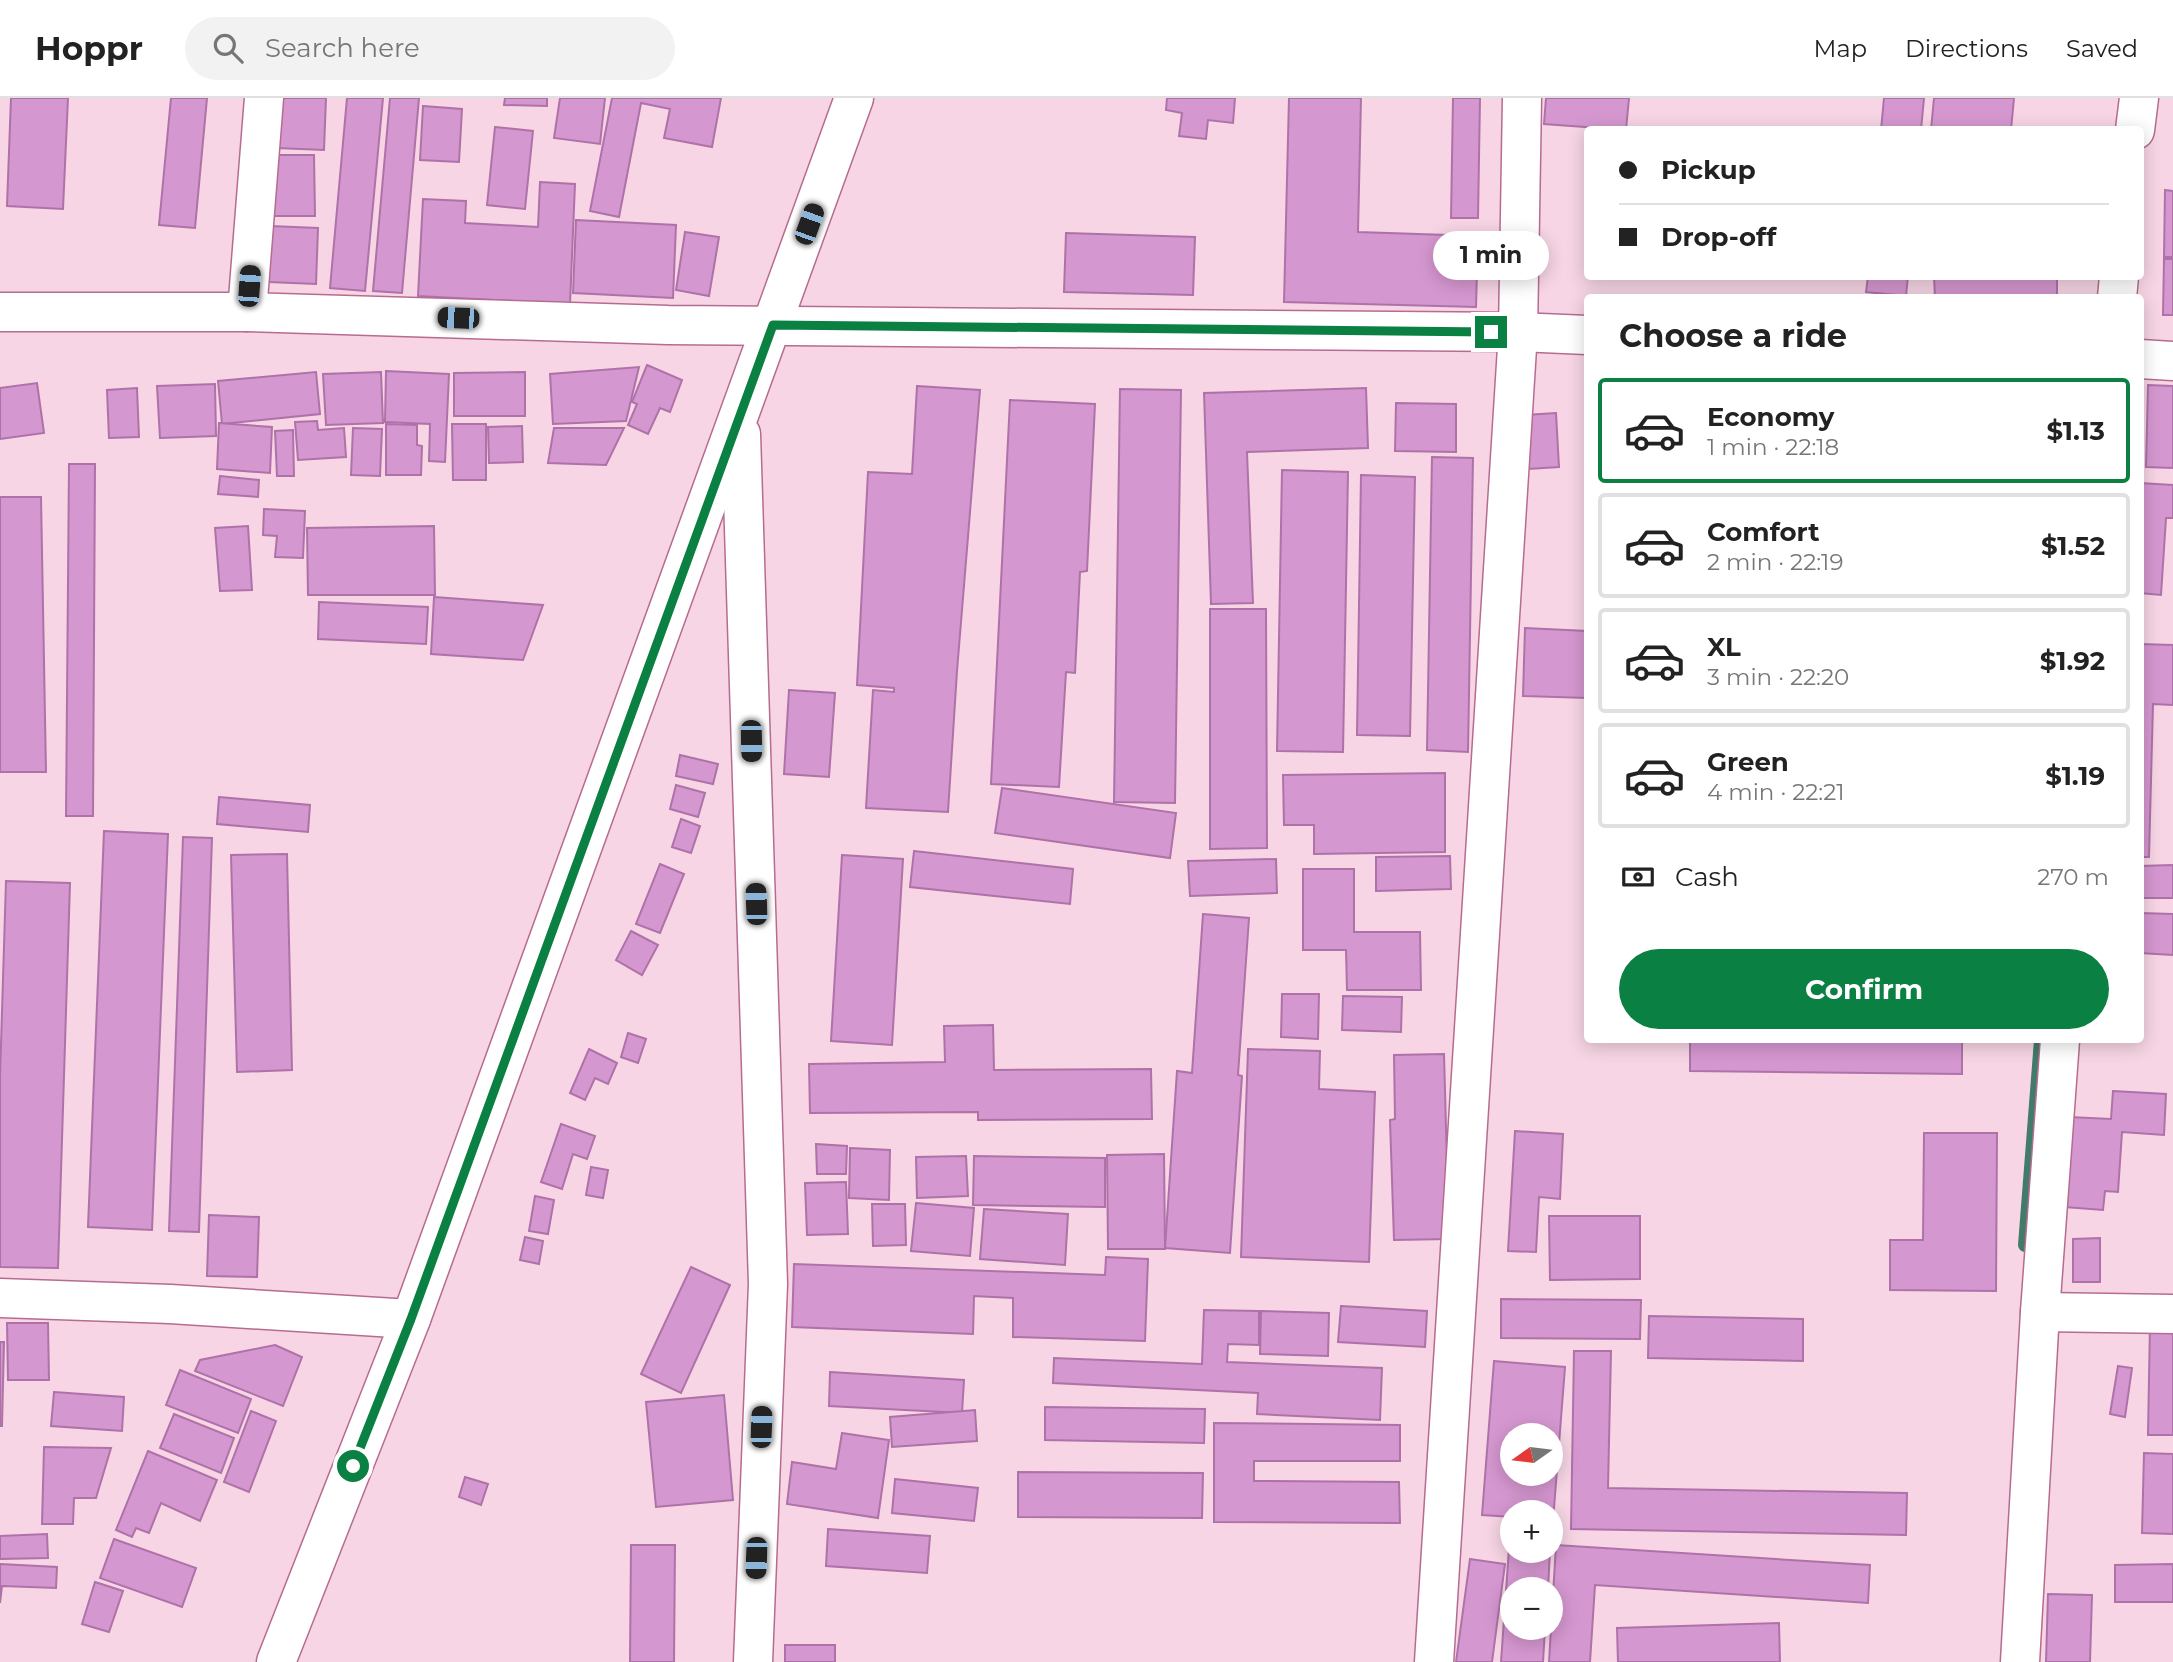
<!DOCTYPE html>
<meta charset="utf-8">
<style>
body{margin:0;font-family:Montserrat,sans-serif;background:#f2f2f2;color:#222;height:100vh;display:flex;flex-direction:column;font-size:26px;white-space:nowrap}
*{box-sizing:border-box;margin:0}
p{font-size:23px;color:#767676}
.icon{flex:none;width:38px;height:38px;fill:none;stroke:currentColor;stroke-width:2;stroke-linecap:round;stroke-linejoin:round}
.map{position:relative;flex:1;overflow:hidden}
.details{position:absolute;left:1584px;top:196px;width:560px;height:749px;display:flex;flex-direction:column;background:#fff;border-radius:7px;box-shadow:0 4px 18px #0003}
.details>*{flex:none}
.top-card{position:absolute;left:1584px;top:28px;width:560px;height:154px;border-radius:7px;box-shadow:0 4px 18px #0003;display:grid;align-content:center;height:154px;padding:0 35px;background:#fff}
.needle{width:46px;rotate:256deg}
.fabs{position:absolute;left:1500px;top:1325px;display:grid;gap:14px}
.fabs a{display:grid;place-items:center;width:63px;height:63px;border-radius:50%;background:#fff;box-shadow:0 4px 18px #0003;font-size:35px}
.end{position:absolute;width:32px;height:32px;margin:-16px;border:9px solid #0b8043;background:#fff;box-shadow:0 0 0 4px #fff}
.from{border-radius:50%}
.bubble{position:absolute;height:49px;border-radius:24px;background:#fff;box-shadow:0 4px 18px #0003;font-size:23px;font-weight:700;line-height:49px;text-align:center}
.car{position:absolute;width:21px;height:42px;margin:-21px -10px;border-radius:9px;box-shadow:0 0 5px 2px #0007;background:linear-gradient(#222 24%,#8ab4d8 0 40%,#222 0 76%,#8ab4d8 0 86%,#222 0)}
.top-card b{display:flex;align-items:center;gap:24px;height:66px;font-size:26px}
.top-card b+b{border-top:2px solid #e0e0e0}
.top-card i{width:18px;height:18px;background:#222}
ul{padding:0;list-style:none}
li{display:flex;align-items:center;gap:21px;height:105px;margin:0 14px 10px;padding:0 21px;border:4px solid #e0e0e0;border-radius:7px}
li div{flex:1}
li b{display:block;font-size:26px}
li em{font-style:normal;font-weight:700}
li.on{border-color:#0b8043}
li>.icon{width:63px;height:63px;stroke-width:1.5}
h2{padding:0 35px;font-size:32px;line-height:84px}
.pay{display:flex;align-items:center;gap:18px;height:77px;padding:0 35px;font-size:26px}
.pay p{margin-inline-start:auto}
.button{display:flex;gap:14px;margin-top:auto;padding:14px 35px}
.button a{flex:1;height:80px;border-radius:42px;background:#0b8043;color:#fff;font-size:28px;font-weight:700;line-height:80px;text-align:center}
header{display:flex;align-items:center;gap:42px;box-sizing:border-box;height:98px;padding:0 35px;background:#fff;border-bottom:2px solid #e0e0e0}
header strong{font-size:33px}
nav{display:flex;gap:38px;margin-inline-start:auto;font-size:24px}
.search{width:490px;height:63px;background:#f2f2f2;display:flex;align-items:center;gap:18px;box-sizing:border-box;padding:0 24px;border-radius:38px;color:#767676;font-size:26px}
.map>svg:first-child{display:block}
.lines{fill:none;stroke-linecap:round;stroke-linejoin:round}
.stream{stroke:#417b6a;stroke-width:14}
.building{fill:#d597d0;stroke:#ae72a9;stroke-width:2;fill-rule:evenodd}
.minor-casing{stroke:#b66c90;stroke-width:41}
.minor{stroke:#fff;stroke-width:38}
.route{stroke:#0b8043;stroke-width:9}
</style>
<header>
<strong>Hoppr</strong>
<div class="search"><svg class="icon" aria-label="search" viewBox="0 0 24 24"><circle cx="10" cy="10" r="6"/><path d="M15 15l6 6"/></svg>Search here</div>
<nav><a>Map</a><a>Directions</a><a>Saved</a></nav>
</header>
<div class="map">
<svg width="2173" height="1564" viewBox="0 0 2173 1564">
<rect width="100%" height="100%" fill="#f7d5e4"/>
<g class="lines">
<path class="stream" d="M 2025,1147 L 2041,942"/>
</g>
<g class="building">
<path d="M 11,0 L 68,0 L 63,111 L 7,108 Z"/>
<path d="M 171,0 L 207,0 L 195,130 L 159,127 Z"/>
<path d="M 278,0 L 326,0 L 324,52 L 276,50 Z"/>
<path d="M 347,0 L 383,0 L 365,193 L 330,190 Z"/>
<path d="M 390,0 L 419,0 L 402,195 L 373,193 Z"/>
<path d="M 505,0 L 547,0 L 547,8 L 504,7 Z"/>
<path d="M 560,0 L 605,0 L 600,46 L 554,40 Z"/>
<path d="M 612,0 L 721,0 L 712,49 L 664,40 L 670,11 L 641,5 L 619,119 L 590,113 Z"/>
<path d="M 1167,0 L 1235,0 L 1233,25 L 1208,22 L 1206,41 L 1179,38 L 1182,15 L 1166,12 Z"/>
<path d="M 1289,0 L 1361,0 L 1358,134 L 1478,138 L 1476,209 L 1284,204 Z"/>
<path d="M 1453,0 L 1480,0 L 1478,120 L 1451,120 Z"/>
<path d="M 1546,0 L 1629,0 L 1626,32 L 1544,26 Z"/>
<path d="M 1884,0 L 1924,0 L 1921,32 L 1881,32 Z"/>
<path d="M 1934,0 L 2014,0 L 2011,32 L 1931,32 Z"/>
<path d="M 423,8 L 462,11 L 459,64 L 420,62 Z"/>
<path d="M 495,29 L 533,33 L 525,111 L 487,107 Z"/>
<path d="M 269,57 L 314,57 L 315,118 L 269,118 Z"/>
<path d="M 540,84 L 575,86 L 570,206 L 418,198 L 423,101 L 466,103 L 465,125 L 538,129 Z"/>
<path d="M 2165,92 L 2173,93 L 2173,159 L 2164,159 Z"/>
<path d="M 576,122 L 676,127 L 673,200 L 573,195 Z"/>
<path d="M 270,128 L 318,130 L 316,186 L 269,184 Z"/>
<path d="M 685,134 L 719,139 L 709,198 L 676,192 Z"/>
<path d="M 1066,135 L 1195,139 L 1193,197 L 1064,194 Z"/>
<path d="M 2164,161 L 2173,161 L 2173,217 L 2163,217 Z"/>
<path d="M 1868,178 L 1908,178 L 1906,198 L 1866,194 Z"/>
<path d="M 1934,178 L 2057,178 L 2057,199 L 1935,200 Z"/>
<path d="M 647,267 L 682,282 L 670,314 L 660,310 L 648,336 L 628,327 L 637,306 L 632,304 Z"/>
<path d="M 639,269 L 626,323 L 553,326 L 550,276 Z"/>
<path d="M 386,273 L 449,276 L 445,364 L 429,363 L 430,326 L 385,324 Z"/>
<path d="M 316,274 L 320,316 L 222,326 L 218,283 Z"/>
<path d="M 381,274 L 383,325 L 326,327 L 323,276 Z"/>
<path d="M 525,274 L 525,318 L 454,318 L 454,275 Z"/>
<path d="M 37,285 L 44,335 L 0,341 L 0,290 Z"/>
<path d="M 215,286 L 216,338 L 160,340 L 157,288 Z"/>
<path d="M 2148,287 L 2173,288 L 2173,370 L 2146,369 Z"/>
<path d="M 917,288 L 980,292 L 957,573 L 948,714 L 866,710 L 873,592 L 894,594 L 894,590 L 857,587 L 868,374 L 912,376 Z"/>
<path d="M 137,290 L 139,339 L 109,340 L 107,292 Z"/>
<path d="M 1366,290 L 1368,350 L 1247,354 L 1253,505 L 1211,506 L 1204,295 Z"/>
<path d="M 1120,291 L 1181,292 L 1175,705 L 1114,704 Z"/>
<path d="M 1010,302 L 1095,306 L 1087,473 L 1080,474 L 1075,575 L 1066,574 L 1059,689 L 991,686 Z"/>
<path d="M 1396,305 L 1456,306 L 1456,354 L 1395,353 Z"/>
<path d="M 1556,315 L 1559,369 L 1528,371 L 1525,317 Z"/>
<path d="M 317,323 L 318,332 L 344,330 L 346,359 L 298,362 L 295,324 Z"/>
<path d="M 219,325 L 272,329 L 270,375 L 217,371 Z"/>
<path d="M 386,326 L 417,327 L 417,347 L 422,348 L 421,377 L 386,377 Z"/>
<path d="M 452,326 L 486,326 L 486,382 L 453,382 Z"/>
<path d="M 522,328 L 523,364 L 489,365 L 488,329 Z"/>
<path d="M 353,330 L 382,331 L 380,378 L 351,377 Z"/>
<path d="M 554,330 L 624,330 L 606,367 L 548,365 Z"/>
<path d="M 293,332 L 294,378 L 277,378 L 275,333 Z"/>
<path d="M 1432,359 L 1473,360 L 1468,654 L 1427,652 Z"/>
<path d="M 69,366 L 95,366 L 93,718 L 66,718 Z"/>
<path d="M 1282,372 L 1348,374 L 1343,654 L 1277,653 Z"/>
<path d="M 1361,377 L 1415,379 L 1410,638 L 1357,637 Z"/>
<path d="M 220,378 L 259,382 L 258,399 L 218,396 Z"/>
<path d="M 2140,385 L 2173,387 L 2173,420 L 2166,420 L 2161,497 L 2140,495 Z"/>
<path d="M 0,399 L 41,399 L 46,674 L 0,674 Z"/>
<path d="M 264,411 L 305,413 L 303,460 L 275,459 L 277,438 L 263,437 Z"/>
<path d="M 248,428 L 252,492 L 220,493 L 215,430 Z"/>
<path d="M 434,428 L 435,497 L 308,497 L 307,430 Z"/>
<path d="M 434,499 L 543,507 L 523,562 L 431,556 Z"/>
<path d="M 319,504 L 428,509 L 426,546 L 318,541 Z"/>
<path d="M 1210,511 L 1266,511 L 1267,750 L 1210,751 Z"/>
<path d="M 1525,530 L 1587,533 L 1587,600 L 1523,598 Z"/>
<path d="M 2140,546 L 2173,547 L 2173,607 L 2153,606 L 2149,759 L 2140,759 Z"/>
<path d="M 789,592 L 835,595 L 829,679 L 784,676 Z"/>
<path d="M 680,657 L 718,666 L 713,686 L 676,678 Z"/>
<path d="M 1445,675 L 1445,754 L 1314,756 L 1314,727 L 1284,727 L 1283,677 Z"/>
<path d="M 676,687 L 705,695 L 698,719 L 670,711 Z"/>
<path d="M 1002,690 L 1176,715 L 1170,760 L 995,735 Z"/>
<path d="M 219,699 L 310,707 L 308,734 L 217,726 Z"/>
<path d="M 681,721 L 700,728 L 691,755 L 672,749 Z"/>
<path d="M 104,733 L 168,736 L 152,1132 L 88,1129 Z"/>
<path d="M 183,739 L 212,740 L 199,1134 L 169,1133 Z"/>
<path d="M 914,753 L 1073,771 L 1070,806 L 910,789 Z"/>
<path d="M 287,756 L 292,972 L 237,974 L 231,757 Z"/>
<path d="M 842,757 L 903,761 L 892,947 L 831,943 Z"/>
<path d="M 1450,758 L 1451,791 L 1376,793 L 1376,759 Z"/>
<path d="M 1276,761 L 1277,795 L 1190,798 L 1188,763 Z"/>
<path d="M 660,766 L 684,776 L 660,835 L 636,826 Z"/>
<path d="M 2173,767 L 2173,800 L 2140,800 L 2140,768 Z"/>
<path d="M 1303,771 L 1354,771 L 1354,834 L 1420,834 L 1421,892 L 1347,892 L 1346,852 L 1303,852 Z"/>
<path d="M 6,783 L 70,785 L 58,1170 L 0,1169 L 0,979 Z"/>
<path d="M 2140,815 L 2173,816 L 2173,857 L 2140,855 Z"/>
<path d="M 1203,816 L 1249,820 L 1238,977 L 1242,978 L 1230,1155 L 1165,1150 L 1177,973 L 1192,975 Z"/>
<path d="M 631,833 L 658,847 L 642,877 L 616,862 Z"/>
<path d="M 1282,896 L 1319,896 L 1318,941 L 1281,939 Z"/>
<path d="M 1343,898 L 1402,899 L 1401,934 L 1342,932 Z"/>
<path d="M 993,927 L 994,972 L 1151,971 L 1152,1021 L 978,1022 L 978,1014 L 810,1015 L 809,966 L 945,964 L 944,928 Z"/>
<path d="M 628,935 L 646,941 L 638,965 L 621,959 Z"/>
<path d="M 1690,942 L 1962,942 L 1962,976 L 1690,973 Z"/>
<path d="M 589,951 L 617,965 L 608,986 L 595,980 L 585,1002 L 570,995 Z"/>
<path d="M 1248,951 L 1320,953 L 1319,991 L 1375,994 L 1369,1164 L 1241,1159 Z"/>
<path d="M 1444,956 L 1449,1141 L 1394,1142 L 1390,1022 L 1395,1021 L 1394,957 Z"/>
<path d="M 2113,993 L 2166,996 L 2164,1037 L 2122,1034 L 2118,1094 L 2105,1093 L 2103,1112 L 2065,1109 L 2070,1019 L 2111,1021 Z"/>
<path d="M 561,1026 L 595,1038 L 587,1061 L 573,1056 L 562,1091 L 541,1084 Z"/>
<path d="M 1515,1033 L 1563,1036 L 1560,1101 L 1539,1099 L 1536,1154 L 1508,1153 Z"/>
<path d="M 1924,1035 L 1997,1035 L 1996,1193 L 1890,1192 L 1890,1142 L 1923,1142 Z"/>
<path d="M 816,1046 L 847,1048 L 846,1076 L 817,1076 Z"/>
<path d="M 850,1050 L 890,1052 L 889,1102 L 849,1100 Z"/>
<path d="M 1164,1056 L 1165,1151 L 1108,1151 L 1107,1057 Z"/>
<path d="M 966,1058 L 968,1098 L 917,1100 L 916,1059 Z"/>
<path d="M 974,1058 L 1105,1060 L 1105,1109 L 973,1107 Z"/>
<path d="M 591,1069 L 608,1072 L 603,1100 L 586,1097 Z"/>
<path d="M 846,1084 L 848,1136 L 807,1137 L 805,1085 Z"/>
<path d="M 535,1098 L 554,1102 L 548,1136 L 529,1133 Z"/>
<path d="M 916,1105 L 974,1110 L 970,1158 L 911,1153 Z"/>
<path d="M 872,1106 L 905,1106 L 906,1147 L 873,1148 Z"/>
<path d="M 984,1111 L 1068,1116 L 1065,1167 L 980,1161 Z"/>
<path d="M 209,1117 L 259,1119 L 257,1179 L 207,1178 Z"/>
<path d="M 1549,1118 L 1640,1118 L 1640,1181 L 1550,1182 Z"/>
<path d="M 525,1139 L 543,1143 L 539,1166 L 520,1162 Z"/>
<path d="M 2100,1140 L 2100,1184 L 2073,1184 L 2073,1141 Z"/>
<path d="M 1106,1159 L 1148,1161 L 1145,1243 L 1013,1239 L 1013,1200 L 974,1198 L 973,1236 L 792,1229 L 794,1166 L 1105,1177 Z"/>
<path d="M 691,1169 L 730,1187 L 681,1295 L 641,1276 Z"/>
<path d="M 1501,1201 L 1641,1202 L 1640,1241 L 1501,1240 Z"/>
<path d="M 1341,1208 L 1427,1213 L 1425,1249 L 1338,1244 Z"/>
<path d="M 1204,1212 L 1259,1213 L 1259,1247 L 1228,1246 L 1227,1264 L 1382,1270 L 1380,1322 L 1257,1316 L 1258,1295 L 1053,1285 L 1054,1260 L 1202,1266 Z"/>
<path d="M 1261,1213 L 1329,1215 L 1328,1258 L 1260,1256 Z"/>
<path d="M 1649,1218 L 1803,1221 L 1803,1263 L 1648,1260 Z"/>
<path d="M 7,1225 L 48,1225 L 49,1282 L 8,1282 Z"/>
<path d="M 2150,1225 L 2173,1226 L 2173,1337 L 2148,1337 Z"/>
<path d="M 0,1244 L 4,1244 L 2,1328 L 0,1328 Z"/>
<path d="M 275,1247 L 302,1259 L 283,1308 L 195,1273 L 200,1262 Z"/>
<path d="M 1574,1253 L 1611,1253 L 1608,1390 L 1907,1395 L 1906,1437 L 1571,1431 Z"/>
<path d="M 1494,1263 L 1565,1269 L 1553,1423 L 1550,1422 L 1550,1414 L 1512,1414 L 1512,1419 L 1482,1417 ZM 1512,1337 L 1550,1337 L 1550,1376 L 1512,1376 Z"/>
<path d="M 2118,1268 L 2132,1270 L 2125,1319 L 2110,1316 Z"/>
<path d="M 180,1272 L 251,1301 L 238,1335 L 166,1307 Z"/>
<path d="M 830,1274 L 964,1282 L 962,1315 L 829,1308 Z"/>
<path d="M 54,1294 L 124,1299 L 122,1333 L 51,1328 Z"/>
<path d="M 724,1297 L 733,1402 L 656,1409 L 646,1304 Z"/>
<path d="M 1045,1309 L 1205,1311 L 1204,1345 L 1045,1342 Z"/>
<path d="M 975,1312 L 977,1343 L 892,1349 L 890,1319 Z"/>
<path d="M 251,1313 L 276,1323 L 249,1394 L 224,1384 Z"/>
<path d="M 174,1316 L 234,1340 L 221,1375 L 160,1350 Z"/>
<path d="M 1214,1325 L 1400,1327 L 1400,1363 L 1254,1363 L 1254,1383 L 1399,1384 L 1400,1425 L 1214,1424 Z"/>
<path d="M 842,1335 L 889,1342 L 878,1420 L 787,1406 L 792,1364 L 836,1371 Z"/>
<path d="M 44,1349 L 111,1350 L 96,1400 L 74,1400 L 73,1426 L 42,1426 Z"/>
<path d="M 148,1353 L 217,1382 L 200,1423 L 161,1405 L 149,1435 L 136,1430 L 132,1439 L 116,1432 Z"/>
<path d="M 2144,1355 L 2173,1356 L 2173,1436 L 2142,1435 Z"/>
<path d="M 1018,1374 L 1203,1375 L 1202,1420 L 1018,1419 Z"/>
<path d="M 465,1379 L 488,1386 L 481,1407 L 459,1399 Z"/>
<path d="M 895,1381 L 978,1390 L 974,1423 L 892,1415 Z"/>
<path d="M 828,1431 L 930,1438 L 927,1475 L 826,1468 Z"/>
<path d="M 47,1436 L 48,1460 L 0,1461 L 0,1438 Z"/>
<path d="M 114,1441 L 196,1470 L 182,1509 L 100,1480 Z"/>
<path d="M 631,1447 L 675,1447 L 674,1564 L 630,1564 Z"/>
<path d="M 1556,1447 L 1870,1467 L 1868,1505 L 1595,1487 L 1590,1564 L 1549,1564 Z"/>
<path d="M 1509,1450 L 1512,1450 L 1512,1452 L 1550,1453 L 1548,1491 L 1512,1491 L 1512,1530 L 1545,1530 L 1543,1564 L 1501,1564 Z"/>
<path d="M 1470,1461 L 1505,1466 L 1492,1564 L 1456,1564 Z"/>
<path d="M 0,1466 L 57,1469 L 56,1490 L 2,1488 L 0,1505 Z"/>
<path d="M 2173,1466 L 2173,1504 L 2115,1504 L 2115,1467 Z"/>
<path d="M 95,1484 L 123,1493 L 109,1534 L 82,1526 Z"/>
<path d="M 2048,1496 L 2092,1497 L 2090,1564 L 2046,1564 Z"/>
<path d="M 1779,1525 L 1780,1564 L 1618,1564 L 1617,1530 Z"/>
<rect x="785" y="1547" width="50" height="17"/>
</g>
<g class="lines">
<defs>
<g id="minor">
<path d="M 2135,32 L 2139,0"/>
<path d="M 2117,200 L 2119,178"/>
<path d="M 0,214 L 247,214 L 668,227 L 1518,234 L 1587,237"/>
<path d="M 247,214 L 264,0"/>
<path d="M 2140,261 L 2173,263"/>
<path d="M 741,336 L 768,1186 L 753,1564"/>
<path d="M 0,1200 L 170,1206 L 411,1221"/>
<path d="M 2040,1214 L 2173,1216"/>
<path d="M 276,1564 L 411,1221 L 854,0"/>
<path d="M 1434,1564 L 1518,234 L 1522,0"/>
<path d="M 2020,1564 L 2040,1214 L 2060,942"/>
</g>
</defs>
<use href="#minor" class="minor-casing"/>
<use href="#minor" class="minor"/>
</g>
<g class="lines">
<path class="route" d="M 353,1368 L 411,1221 L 773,227 L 1491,234"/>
</g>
</svg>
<div class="fabs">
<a><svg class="needle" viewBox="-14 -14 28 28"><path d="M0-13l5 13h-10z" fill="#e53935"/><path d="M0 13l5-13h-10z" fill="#767676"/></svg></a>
<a>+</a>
<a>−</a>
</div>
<i class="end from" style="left:353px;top:1368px"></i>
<i class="end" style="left:1491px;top:234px"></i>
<div class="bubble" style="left:1433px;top:133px;width:116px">1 min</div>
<i class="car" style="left:809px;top:126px;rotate:20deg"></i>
<i class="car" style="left:249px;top:188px;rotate:4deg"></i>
<i class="car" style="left:458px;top:220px;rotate:272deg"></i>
<i class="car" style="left:751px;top:643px;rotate:179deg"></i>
<i class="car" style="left:756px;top:806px;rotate:358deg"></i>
<i class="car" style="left:761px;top:1329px;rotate:2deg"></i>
<i class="car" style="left:756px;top:1460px;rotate:182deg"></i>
<div class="top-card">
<b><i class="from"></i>Pickup</b>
<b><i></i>Drop-off</b>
</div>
<section class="details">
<h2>Choose a ride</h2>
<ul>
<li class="on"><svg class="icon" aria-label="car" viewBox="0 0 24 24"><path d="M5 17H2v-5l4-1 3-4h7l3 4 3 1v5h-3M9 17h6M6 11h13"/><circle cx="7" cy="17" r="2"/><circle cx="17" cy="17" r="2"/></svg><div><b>Economy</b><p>1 min · 22:18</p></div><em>$1.13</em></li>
<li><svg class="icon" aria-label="car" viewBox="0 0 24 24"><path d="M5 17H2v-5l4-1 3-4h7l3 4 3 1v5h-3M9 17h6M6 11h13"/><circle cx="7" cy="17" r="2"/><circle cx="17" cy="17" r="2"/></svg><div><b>Comfort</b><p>2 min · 22:19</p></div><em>$1.52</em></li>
<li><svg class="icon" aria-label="car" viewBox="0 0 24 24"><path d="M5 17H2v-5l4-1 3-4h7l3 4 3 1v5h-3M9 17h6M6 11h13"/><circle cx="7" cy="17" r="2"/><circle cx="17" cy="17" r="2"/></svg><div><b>XL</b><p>3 min · 22:20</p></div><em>$1.92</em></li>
<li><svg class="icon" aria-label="car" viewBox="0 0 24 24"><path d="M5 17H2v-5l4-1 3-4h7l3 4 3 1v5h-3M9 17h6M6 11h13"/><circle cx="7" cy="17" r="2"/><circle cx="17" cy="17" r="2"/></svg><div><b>Green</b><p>4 min · 22:21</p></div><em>$1.19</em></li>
</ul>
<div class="pay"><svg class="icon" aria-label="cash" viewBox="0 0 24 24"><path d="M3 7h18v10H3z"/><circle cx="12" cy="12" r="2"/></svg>Cash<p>270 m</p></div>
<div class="button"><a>Confirm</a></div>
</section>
</div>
